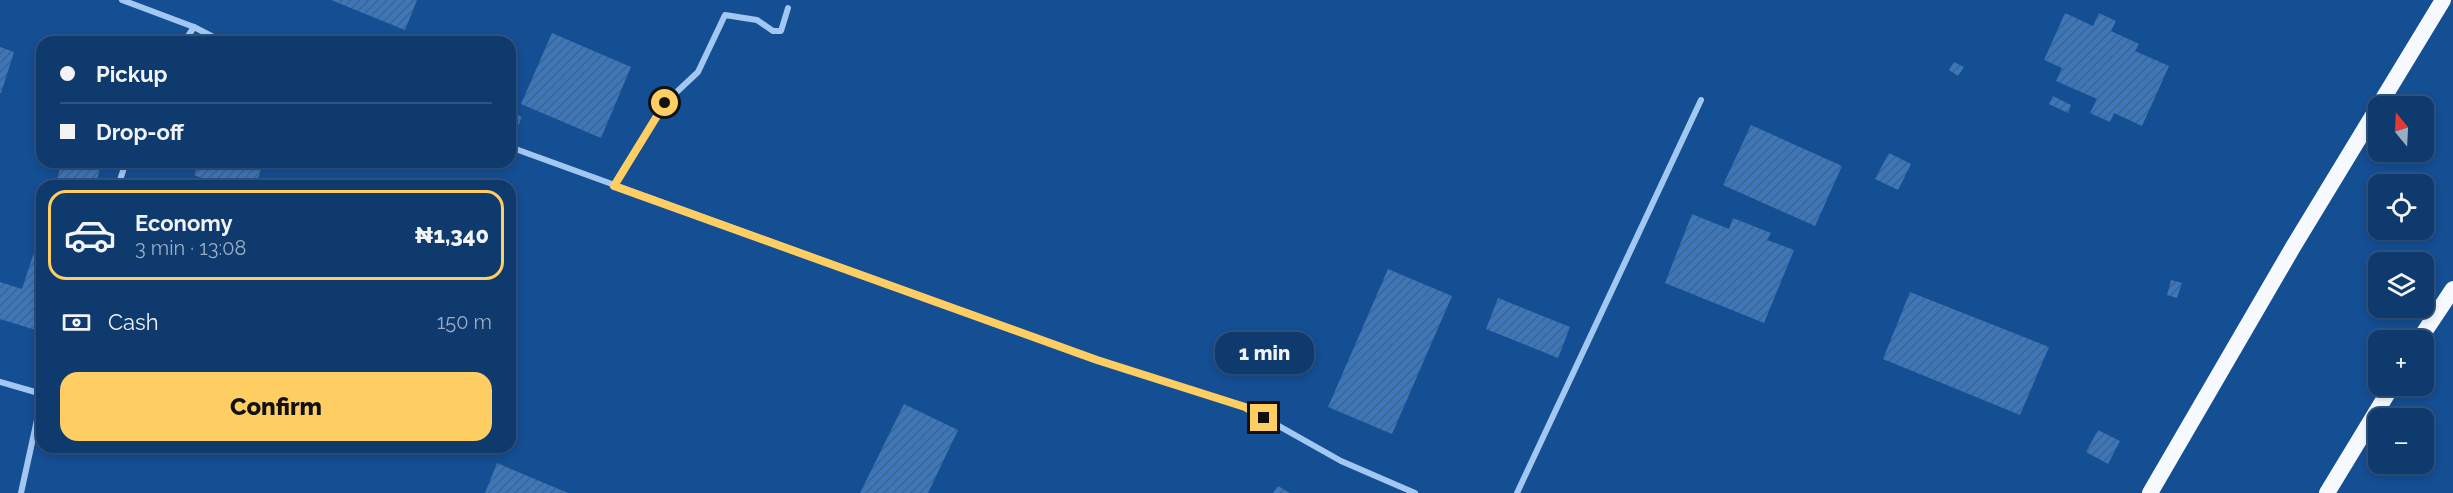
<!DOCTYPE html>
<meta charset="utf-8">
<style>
body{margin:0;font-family:Raleway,sans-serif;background:#184173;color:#f1f3f6;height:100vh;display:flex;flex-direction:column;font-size:22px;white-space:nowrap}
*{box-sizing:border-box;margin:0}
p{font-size:20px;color:#9badc2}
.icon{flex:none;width:33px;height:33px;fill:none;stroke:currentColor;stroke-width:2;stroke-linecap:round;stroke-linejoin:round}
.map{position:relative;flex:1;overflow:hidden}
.drawer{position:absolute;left:36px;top:180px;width:480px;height:273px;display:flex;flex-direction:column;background:#0f3a6e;border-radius:18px;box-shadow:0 3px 9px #0003,0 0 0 2px #2f5481}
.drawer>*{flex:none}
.hud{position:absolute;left:36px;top:36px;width:480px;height:132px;border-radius:18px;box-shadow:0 3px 9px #0003,0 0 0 2px #2f5481;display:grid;align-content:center;height:132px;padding:0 24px;background:#0f3a6e}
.needle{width:39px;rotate:342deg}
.controls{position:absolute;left:2368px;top:96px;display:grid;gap:12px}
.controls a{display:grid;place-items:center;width:66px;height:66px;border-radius:12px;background:#0f3a6e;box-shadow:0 3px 9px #0003,0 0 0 2px #2f5481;font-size:30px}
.end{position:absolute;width:27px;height:27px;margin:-14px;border:8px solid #ffce63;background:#111;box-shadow:0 0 0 3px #111}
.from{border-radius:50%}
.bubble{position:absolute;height:42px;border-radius:18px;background:#0f3a6e;box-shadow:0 3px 9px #0003,0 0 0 2px #2f5481;font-size:20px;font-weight:800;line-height:42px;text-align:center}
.hud b{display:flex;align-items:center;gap:21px;height:57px;font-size:22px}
.hud b+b{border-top:2px solid #2f5481}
.hud i{width:15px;height:15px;background:#f1f3f6}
ul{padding:10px 0 0;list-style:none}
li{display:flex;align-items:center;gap:18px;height:90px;margin:0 12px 9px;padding:0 12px;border:3px solid #2f5481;border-radius:18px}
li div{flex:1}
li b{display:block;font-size:22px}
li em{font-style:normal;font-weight:800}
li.on{border-color:#ffce63}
li>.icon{width:54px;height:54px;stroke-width:1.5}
.pay{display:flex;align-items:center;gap:15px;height:66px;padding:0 24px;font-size:22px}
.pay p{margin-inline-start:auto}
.button{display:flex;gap:12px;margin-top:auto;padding:12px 24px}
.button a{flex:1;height:69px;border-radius:18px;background:#ffce63;color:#111;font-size:24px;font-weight:800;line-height:69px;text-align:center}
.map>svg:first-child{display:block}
.building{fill:url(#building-hatch)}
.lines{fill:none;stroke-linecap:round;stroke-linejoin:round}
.minor{stroke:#a2c8f2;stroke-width:6}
.trunk{stroke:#f6faff;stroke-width:16}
.route{stroke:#ffce63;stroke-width:8}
</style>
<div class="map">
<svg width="2453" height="493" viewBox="0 0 2453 493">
<defs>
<pattern id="building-hatch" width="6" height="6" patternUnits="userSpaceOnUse" patternTransform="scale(1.5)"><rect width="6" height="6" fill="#3d77bb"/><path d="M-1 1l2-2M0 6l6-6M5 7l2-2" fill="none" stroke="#446284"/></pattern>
</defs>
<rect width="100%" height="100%" fill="#144e93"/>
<g class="building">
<path d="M 331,0 L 417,0 L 405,30 Z"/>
<path d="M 2065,13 L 2093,26 L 2099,13 L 2116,21 L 2111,31 L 2139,44 L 2135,51 L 2169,66 L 2142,126 L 2114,113 L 2110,122 L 2090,113 L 2097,99 L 2056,81 L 2062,68 L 2044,60 Z"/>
<path d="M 552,33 L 631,67 L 601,138 L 521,104 Z"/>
<path d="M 0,47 L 14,52 L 1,93 L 0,93 Z"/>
<path d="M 1954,62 L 1964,67 L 1958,76 L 1949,70 Z"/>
<path d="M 2053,96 L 2071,105 L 2068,113 L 2049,104 Z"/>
<path d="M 510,112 L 522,117 L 516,130 L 510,127 Z"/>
<path d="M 1751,125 L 1842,166 L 1815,226 L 1723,185 Z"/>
<path d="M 1889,153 L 1911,164 L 1898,190 L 1875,179 Z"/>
<path d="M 62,162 L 102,162 L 95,186 L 55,186 Z"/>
<path d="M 199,162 L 264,162 L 255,186 L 222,186 L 194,175 Z"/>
<path d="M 1692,214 L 1729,229 L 1733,218 L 1771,233 L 1767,240 L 1794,250 L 1764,323 L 1665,283 Z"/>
<path d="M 42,228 L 42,332 L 0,319 L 0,282 L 22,289 Z"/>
<path d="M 1388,269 L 1452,296 L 1392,434 L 1328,407 Z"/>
<path d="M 2171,280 L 2182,283 L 2177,298 L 2167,295 Z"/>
<path d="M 1910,292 L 2049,347 L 2020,415 L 1883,359 Z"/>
<path d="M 1498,298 L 1570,327 L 1558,358 L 1486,329 Z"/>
<path d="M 904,404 L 958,430 L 928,493 L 860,493 Z"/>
<path d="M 2098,430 L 2120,441 L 2108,464 L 2086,452 Z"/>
<path d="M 497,463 L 568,493 L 485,493 Z"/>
<path d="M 1278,486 L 1290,493 L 1273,493 Z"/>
</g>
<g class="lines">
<g class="minor">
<path d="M 122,0 L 194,27 L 223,42"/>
<path d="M 184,42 L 194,27"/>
<path d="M 510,147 L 1097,360 L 1245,407 L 1341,461 L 1415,493"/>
<path d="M 118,186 L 126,162"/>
<path d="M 614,186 L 665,103 L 698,72 L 725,15 L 757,20 L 773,31 L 781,31 L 788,8"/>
<path d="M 0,382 L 42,394"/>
<path d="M 21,493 L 42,397"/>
<path d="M 1517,493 L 1701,100"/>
</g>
<g class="trunk">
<path d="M 2419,340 L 2453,289"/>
<path d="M 2150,493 L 2293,247 L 2443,0"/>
<path d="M 2327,493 L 2392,386"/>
</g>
</g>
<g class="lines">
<path class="route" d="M 665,103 L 614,186 L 1097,360 L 1245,407 L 1264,418"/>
</g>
</svg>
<div class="controls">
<a><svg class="needle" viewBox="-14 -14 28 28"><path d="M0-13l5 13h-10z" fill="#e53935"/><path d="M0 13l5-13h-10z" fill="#9badc2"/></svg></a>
<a><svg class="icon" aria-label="locate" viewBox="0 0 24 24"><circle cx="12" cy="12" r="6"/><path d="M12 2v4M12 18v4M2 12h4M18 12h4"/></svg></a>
<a><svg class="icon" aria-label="layers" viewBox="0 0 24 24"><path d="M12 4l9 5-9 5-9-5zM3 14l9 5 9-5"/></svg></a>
<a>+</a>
<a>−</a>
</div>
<i class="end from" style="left:665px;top:103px"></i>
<i class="end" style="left:1264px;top:418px"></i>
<div class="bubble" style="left:1215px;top:332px;width:99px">1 min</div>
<div class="hud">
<b><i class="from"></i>Pickup</b>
<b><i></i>Drop-off</b>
</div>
<section class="drawer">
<ul>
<li class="on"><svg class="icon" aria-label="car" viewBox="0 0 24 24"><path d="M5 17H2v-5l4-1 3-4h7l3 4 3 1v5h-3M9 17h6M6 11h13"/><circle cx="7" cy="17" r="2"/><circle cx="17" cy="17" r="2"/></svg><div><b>Economy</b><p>3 min · 13:08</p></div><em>₦1,340</em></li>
</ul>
<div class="pay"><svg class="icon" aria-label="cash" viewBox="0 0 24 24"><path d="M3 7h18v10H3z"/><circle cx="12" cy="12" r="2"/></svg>Cash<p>150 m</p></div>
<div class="button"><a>Confirm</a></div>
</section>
</div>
